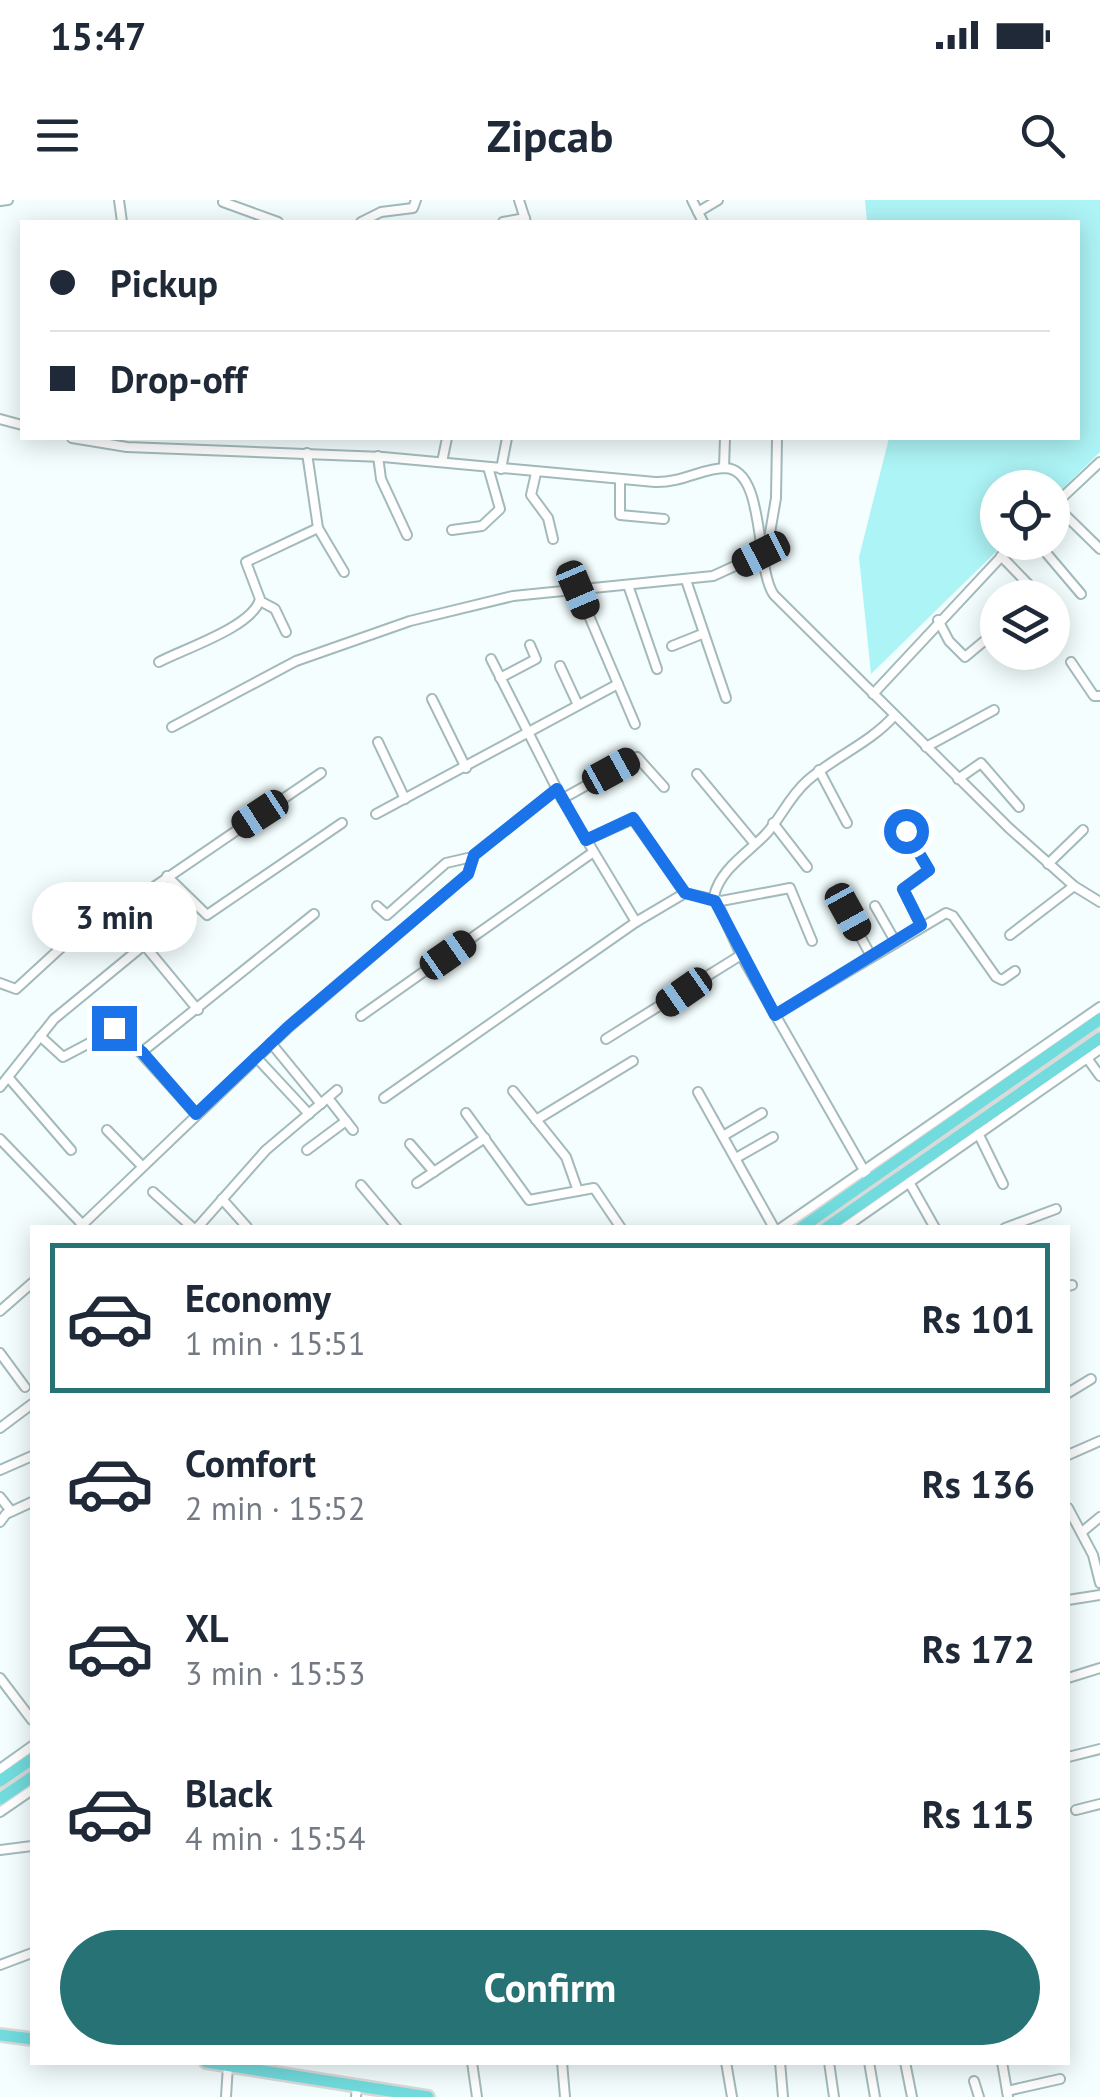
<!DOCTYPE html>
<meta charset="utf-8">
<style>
body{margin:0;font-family:"PT Sans",sans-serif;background:#f6f6f7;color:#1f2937;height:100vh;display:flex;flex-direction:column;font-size:38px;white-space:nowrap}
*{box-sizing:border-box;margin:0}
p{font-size:32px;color:#747a83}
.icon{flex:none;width:55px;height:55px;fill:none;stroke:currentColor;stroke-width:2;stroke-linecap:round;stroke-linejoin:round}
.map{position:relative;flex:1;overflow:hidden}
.panel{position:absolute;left:30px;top:1025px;width:1040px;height:840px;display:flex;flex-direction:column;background:#fff;border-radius:0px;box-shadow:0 5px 25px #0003}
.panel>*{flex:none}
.banner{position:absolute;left:20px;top:20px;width:1060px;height:220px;border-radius:0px;box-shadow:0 5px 25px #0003;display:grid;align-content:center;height:220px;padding:0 30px;background:#fff}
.fabs{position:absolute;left:980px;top:270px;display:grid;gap:20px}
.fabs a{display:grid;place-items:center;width:90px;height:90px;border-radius:50%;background:#fff;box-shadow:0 5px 25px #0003;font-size:50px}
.end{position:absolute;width:45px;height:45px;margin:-22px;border:12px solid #1a73e8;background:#fff;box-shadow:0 0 0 5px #fff}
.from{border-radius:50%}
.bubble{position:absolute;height:70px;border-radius:35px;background:#fff;box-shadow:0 5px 25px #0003;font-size:32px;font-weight:700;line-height:70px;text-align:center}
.car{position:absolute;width:30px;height:60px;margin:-30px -15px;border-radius:12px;box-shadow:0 0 8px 2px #0007;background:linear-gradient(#222 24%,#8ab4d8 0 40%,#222 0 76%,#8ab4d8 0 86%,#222 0)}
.banner b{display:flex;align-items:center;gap:35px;height:95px;font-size:38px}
.banner b+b{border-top:2px solid #e0e1e3}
.banner i{width:25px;height:25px;background:#1f2937}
ul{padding:18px 0 0;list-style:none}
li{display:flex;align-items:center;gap:30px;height:150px;margin:0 20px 15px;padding:0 10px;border:5px solid transparent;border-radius:0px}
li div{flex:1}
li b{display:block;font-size:38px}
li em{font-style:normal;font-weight:700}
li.selected{border-color:#277274}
li>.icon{width:90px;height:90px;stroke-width:1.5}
.action{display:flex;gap:20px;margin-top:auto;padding:20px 30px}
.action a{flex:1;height:115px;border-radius:60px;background:#277274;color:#fff;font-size:40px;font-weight:700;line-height:115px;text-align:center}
.status{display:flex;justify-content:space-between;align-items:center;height:70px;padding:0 50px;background:#fff;direction:ltr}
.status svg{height:28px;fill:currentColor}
header{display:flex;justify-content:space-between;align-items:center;height:130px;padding:0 30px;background:#fff;font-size:45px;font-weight:700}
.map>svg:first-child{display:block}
.green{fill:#adf4f6}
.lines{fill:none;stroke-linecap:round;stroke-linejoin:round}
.minor-casing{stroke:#a3babb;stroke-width:12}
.highway-casing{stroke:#d8dada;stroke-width:16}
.minor{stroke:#fff;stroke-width:8}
.highway{stroke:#71dbdd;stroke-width:11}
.route{stroke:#1a73e8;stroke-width:12}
</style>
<div class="status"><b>15:47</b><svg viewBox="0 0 49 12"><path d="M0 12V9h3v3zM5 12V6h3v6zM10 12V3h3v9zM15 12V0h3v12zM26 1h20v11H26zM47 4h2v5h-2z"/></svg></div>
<header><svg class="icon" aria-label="menu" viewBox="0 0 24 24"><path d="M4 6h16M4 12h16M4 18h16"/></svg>Zipcab<svg class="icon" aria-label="search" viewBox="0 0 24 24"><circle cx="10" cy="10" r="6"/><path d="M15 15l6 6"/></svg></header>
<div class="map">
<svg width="1100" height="1897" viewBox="0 0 1100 1897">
<rect width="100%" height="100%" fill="#f4fefe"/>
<path class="green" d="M 865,0 L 1100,0 L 1100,252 L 1053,298 L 1052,288 L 998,288 L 998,342 L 1005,343 L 871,474 L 859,357 L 889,238 L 1078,238 L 1078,22 L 867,22 Z"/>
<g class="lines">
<defs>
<g id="minor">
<path d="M 119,0 L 122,22"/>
<path d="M 519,0 L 526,22"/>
<path d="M 692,0 L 703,22"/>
<path d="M 0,1 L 8,0"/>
<path d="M 223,2 L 278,22"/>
<path d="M 698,12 L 718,0"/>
<path d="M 361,22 L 381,12 L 413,8 L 416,0"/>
<path d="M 503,22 L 525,18"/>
<path d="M 0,219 L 22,225"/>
<path d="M 72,238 L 127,247 L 383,257 L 655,282 C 682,283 703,268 725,268 C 766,269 755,369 774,395 L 1009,628 L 1074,686 L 1100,702"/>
<path d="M 378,256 L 381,279 L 407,335"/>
<path d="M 442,262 L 447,238"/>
<path d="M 724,268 L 725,238"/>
<path d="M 501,269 L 507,238"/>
<path d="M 536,273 L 531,295 L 548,318 L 553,339"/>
<path d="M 620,280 L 620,315 L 664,319"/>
<path d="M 1055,305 L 1100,349"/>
<path d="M 1052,307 L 1100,262"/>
<path d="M 318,328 L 344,372"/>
<path d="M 452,330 L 482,326 L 500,309 L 488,267"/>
<path d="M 1037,342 L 1081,394"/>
<path d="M 1001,356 L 1030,386"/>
<path d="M 764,368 L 776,298 L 777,238"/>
<path d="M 686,380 L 726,498"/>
<path d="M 628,385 L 657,469"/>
<path d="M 578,390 L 635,524"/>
<path d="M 260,401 L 275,409 L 286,432"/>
<path d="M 938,420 L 949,441 L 965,457 L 983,442"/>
<path d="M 672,446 L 702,434"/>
<path d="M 491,459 L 562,599 L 636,722"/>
<path d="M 159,462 C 183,449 253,427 260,399 L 246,362 L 318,328 L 307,253"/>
<path d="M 1071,462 L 1094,496 L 1100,496"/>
<path d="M 560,466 L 578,505"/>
<path d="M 500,478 L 536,459 L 530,445"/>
<path d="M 873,494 L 1015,342"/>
<path d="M 432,499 L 466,568"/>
<path d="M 172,527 L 296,461 L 410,421 L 513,396 L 713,376 L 761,354"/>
<path d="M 378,542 L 405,599"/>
<path d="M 926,547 L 994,510"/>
<path d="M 819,570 L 847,623"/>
<path d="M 697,574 L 755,644"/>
<path d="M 958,579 L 981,563 L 1019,607"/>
<path d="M 562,599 L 637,557 L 664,587"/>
<path d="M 376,614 L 618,484"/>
<path d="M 896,615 L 929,670 L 903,689 L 921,725"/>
<path d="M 773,623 L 807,667"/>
<path d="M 586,640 L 633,619 L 685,693"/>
<path d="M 1048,664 L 1083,630"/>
<path d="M 167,676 L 207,715 L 342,623"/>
<path d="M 377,706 L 387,715 L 446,663 L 472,657"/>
<path d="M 875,706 L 895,741"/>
<path d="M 117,712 L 198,810"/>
<path d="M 847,712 L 871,756"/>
<path d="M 1010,735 L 1074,686"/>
<path d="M 0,783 L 16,789 L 78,732 L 123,708 L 321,573"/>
<path d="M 775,815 L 946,713 L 953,716 L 996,777 L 1002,780 L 1015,771"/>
<path d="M 361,816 L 592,653"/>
<path d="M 40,836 L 63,857 L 118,828 L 196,914"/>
<path d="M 606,839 L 741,755"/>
<path d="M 271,843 L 321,904"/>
<path d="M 142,852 L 314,714"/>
<path d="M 256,857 L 309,914"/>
<path d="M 1087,858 L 1100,876"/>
<path d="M 8,877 L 71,950"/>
<path d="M 0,887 L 54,819 L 144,745"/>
<path d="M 513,891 L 566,957 L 578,991"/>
<path d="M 698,892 L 774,1028"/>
<path d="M 328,898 L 353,930"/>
<path d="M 384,898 L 636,722 L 685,693 L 721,701 L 790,688 L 812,741"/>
<path d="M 466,913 L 529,1000 L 594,988 L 621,1028"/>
<path d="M 536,920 L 633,861"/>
<path d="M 107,930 L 141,965"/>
<path d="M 978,933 L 1003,984"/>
<path d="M 723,936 L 762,913"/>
<path d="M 0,939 L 82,1024"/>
<path d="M 410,944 L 434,972"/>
<path d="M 307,950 L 346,921"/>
<path d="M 736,958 L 773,937"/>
<path d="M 869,979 L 741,755 L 714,696 C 720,670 746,654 764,636 C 780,620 788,598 807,581 C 834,557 870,543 894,516"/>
<path d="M 909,982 L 935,1028"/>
<path d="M 417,983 L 485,938"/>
<path d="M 361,985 L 397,1028"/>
<path d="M 153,992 L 193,1028"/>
<path d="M 222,999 L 247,1027"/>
<path d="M 79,1028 L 289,827 L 468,674 L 474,655 L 557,589"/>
<path d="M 197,1028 L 266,950 L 337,890"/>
<path d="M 781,1028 L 1100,807"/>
<path d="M 844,1028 L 1100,849"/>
<path d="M 1005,1028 L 1056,1009"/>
<path d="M 1068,1086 L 1072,1085"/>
<path d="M 0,1111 L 32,1083"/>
<path d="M 0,1153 L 25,1187"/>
<path d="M 1068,1193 L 1091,1179"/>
<path d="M 0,1228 L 32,1204"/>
<path d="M 1068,1255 L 1100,1241"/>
<path d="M 0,1270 L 32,1256"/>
<path d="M 0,1297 L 11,1311"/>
<path d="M 1068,1308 L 1093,1355 L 1100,1383"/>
<path d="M 0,1322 L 6,1314 L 32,1302"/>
<path d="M 1082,1332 L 1100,1317"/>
<path d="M 1068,1400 L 1100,1395"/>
<path d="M 0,1478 L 32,1520"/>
<path d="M 1068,1478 L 1100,1468"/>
<path d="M 1068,1557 L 1100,1549"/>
<path d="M 0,1569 L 32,1546"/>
<path d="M 1076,1610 L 1100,1604"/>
<path d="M 0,1612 L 32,1590"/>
<path d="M 0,1650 L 32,1646"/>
<path d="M 0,1765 L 32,1753"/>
<path d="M 472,1862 L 477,1897"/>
<path d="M 562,1862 L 565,1897"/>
<path d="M 726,1862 L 732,1897"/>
<path d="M 780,1862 L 783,1897"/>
<path d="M 829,1862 L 834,1897"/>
<path d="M 869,1862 L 875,1897"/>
<path d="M 905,1862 L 912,1897"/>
<path d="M 1002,1862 L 1008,1897"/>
<path d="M 974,1881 L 979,1897"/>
<path d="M 1007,1891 L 1060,1879"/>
<path d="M 226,1897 L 228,1865"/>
<path d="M 356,1897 L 357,1887"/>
</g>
<g id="highway">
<path d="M 801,1028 L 1100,819"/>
<path d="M 826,1028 L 1100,838"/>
<path d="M 0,1581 L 32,1559"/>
<path d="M 0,1599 L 32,1577"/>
<path d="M 0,1835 L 32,1839"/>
<path d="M 206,1862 L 428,1897"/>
</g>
</defs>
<use href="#minor" class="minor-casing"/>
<use href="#highway" class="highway-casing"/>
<use href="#minor" class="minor"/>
<use href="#highway" class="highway"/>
</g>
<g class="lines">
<path class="route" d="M 114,828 L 142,852 L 196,914 L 288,827 L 468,674 L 474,655 L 557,589 L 586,640 L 633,618 L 685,693 L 715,701 L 775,815 L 921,725 L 903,689 L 929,670 L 906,631"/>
</g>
</svg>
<div class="fabs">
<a><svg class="icon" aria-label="locate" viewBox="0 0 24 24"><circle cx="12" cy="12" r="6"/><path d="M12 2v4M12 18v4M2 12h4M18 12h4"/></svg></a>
<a><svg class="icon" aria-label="layers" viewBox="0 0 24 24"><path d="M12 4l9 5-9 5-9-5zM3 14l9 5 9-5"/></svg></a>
</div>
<i class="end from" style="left:906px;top:631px"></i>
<i class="end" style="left:114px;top:828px"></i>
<div class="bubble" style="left:32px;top:682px;width:165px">3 min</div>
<i class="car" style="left:761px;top:354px;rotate:243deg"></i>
<i class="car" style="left:578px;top:390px;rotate:157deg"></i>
<i class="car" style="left:611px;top:571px;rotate:61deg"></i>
<i class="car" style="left:260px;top:614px;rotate:237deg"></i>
<i class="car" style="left:848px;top:712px;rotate:151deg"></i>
<i class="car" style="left:448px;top:755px;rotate:55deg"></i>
<i class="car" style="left:684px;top:792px;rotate:235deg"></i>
<div class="banner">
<b><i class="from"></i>Pickup</b>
<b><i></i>Drop-off</b>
</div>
<section class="panel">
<ul>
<li class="selected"><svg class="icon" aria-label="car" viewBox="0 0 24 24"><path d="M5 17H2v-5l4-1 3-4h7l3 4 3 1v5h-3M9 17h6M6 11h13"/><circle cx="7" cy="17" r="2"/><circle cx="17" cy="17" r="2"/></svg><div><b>Economy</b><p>1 min · 15:51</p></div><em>Rs 101</em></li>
<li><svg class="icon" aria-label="car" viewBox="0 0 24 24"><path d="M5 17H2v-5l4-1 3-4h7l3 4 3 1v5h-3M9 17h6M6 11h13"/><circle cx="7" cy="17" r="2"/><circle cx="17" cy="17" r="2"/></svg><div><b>Comfort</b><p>2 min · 15:52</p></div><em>Rs 136</em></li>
<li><svg class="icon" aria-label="car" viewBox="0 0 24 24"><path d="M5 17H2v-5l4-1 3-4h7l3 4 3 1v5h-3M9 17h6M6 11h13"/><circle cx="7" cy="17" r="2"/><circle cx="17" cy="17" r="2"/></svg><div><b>XL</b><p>3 min · 15:53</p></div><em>Rs 172</em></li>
<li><svg class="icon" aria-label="car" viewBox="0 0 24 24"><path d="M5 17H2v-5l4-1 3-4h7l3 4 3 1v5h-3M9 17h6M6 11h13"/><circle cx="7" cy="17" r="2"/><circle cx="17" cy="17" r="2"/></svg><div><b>Black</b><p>4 min · 15:54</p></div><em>Rs 115</em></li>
</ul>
<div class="action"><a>Confirm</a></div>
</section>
</div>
